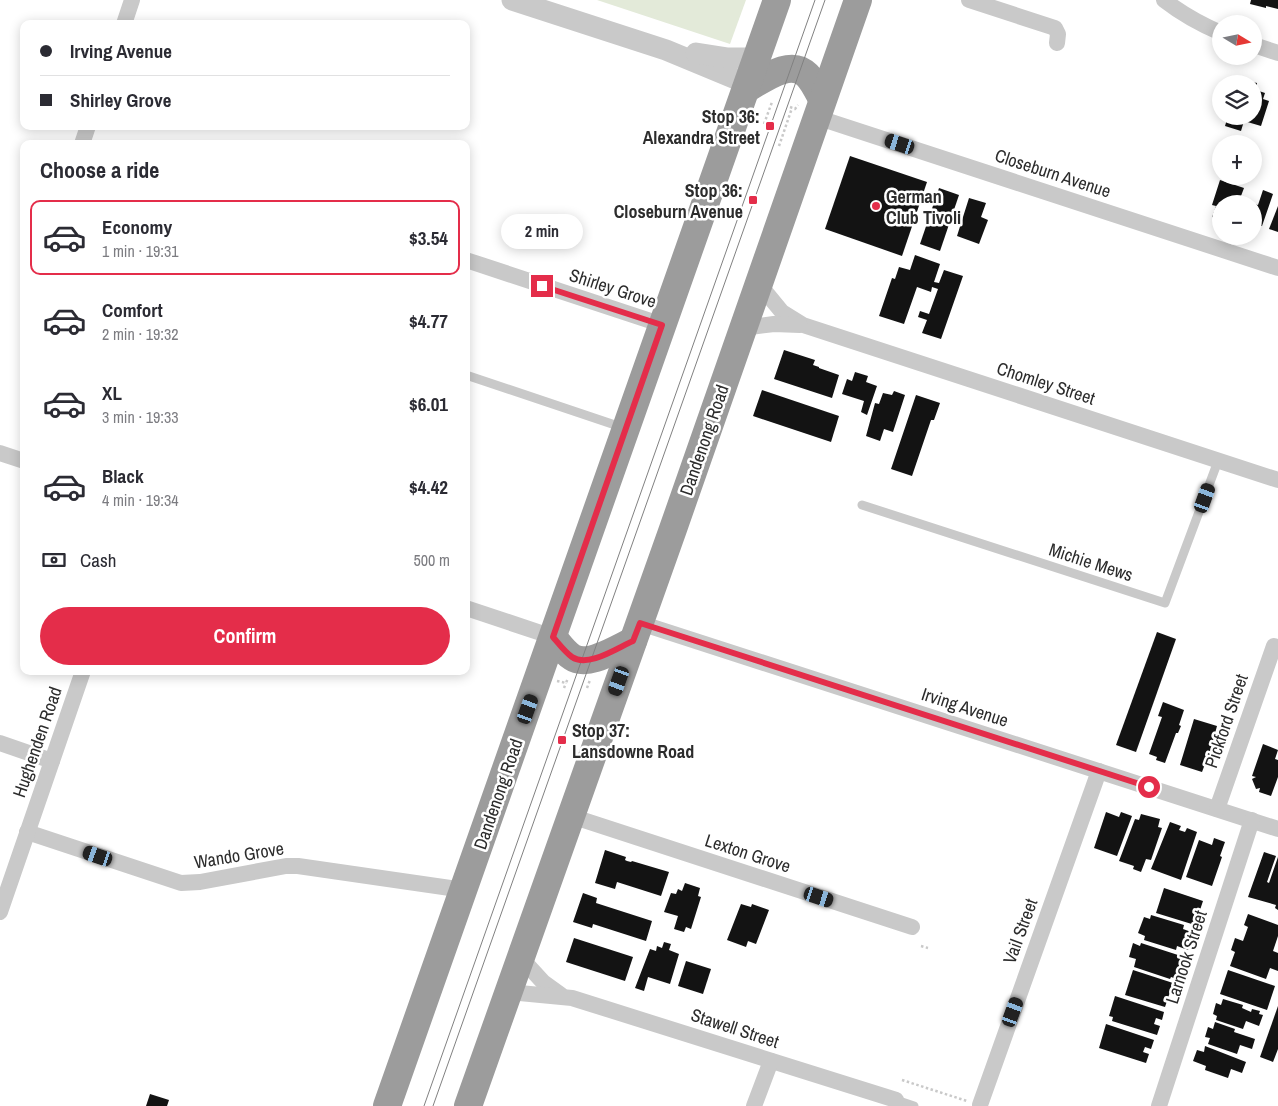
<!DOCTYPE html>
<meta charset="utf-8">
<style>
body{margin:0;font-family:"Archivo Narrow",sans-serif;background:#f7f7f7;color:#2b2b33;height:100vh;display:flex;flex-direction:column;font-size:19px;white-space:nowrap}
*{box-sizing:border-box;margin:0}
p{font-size:16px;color:#7c7c81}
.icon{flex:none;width:28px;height:28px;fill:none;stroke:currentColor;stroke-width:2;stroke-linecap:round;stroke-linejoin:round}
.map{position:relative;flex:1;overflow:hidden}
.side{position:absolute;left:20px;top:140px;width:450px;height:535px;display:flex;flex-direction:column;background:#fff;border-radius:10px;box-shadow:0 2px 12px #0003}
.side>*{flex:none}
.hud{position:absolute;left:20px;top:20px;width:450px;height:110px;border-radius:10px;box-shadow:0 2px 12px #0003;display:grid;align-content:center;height:110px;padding:0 20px;background:#fff}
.needle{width:32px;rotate:100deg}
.tools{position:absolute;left:1212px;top:15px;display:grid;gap:10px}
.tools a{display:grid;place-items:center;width:50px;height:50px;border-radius:50%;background:#fff;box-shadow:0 2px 12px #0003;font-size:25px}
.end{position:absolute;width:22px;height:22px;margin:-11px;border:6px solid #e42d4a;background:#fff;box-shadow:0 0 0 2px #fff}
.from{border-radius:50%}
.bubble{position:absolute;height:35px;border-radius:18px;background:#fff;box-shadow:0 2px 12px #0003;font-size:16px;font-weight:700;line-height:35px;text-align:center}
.car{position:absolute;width:15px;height:30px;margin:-15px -8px;border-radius:6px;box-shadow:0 0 4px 1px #0007;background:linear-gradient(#222 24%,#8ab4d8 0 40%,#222 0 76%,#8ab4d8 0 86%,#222 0)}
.hud b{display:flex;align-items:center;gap:18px;height:48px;font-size:19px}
.hud b+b{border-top:1px solid #e1e1e2}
.hud i{width:12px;height:12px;background:#2b2b33}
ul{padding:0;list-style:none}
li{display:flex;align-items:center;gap:15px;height:75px;margin:0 10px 8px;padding:0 10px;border:2px solid transparent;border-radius:10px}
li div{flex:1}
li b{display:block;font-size:19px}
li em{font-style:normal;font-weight:700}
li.on{border-color:#e42d4a}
li>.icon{width:45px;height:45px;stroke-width:1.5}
h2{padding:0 20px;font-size:22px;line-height:60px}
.pay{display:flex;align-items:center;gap:12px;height:55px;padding:0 20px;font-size:19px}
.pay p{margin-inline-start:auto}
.button{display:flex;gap:10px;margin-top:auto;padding:10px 20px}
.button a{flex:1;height:58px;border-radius:30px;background:#e42d4a;color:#fff;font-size:20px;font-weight:700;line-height:58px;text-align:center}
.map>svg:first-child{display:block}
.green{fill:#e3ead9}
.building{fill:#131313}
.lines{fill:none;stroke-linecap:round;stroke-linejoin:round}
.path{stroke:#c9c9c9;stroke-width:2.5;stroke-dasharray:2.5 2.5;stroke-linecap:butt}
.service{stroke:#c9c9c9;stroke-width:9}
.minor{stroke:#c9c9c9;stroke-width:16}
.tertiary{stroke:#c9c9c9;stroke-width:21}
.trunk{stroke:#9c9c9c;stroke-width:28}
.tram{stroke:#818181;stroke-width:1}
.route{stroke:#e42d4a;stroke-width:6}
.poi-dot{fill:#e42d4a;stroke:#fff;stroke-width:2}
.labels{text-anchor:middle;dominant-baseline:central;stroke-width:5;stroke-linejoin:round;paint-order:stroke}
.poi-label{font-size:18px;font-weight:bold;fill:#2c2c2c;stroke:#fff;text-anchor:end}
.street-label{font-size:18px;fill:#2c2c2c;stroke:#fff}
</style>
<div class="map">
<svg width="1278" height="1106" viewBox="0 0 1278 1106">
<rect width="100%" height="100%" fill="#fff"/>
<path class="green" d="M 597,0 L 746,0 L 730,44 Z"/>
<g class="building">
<path d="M 1251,0 L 1278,0 L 1278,9 L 1266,6 L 1266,8 L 1250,4 Z"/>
<path d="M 1249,81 L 1257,83 L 1256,90 L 1265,93 L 1263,99 L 1269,101 L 1261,126 L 1244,121 L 1241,131 L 1225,126 L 1228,116 L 1254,116 L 1254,84 L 1248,84 Z"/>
<path d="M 850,156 L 927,182 L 902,256 L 825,229 Z"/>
<path d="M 1220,180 L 1244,188 L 1238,204 L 1221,204 L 1221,220 L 1212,217 L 1216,206 L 1212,205 Z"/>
<path d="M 939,188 L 959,195 L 940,251 L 920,244 Z"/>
<path d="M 1263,190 L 1273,194 L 1262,226 L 1254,224 L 1254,204 L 1258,205 Z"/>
<path d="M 969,198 L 986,203 L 981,217 L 988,220 L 979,244 L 957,236 Z"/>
<path d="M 1278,206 L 1278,232 L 1269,229 Z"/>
<path d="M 915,255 L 940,264 L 934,282 L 939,283 L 944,270 L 963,276 L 941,339 L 922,333 L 927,320 L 918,317 L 920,311 L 929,314 L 938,289 L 932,287 L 931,292 L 917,287 L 904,324 L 879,316 L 892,278 L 895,279 L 899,267 L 910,270 Z"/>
<path d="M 784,350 L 815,360 L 813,365 L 819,367 L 819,368 L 839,375 L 832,398 L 774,379 Z"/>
<path d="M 855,372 L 868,376 L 866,382 L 877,386 L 867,415 L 861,412 L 864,401 L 842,394 L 847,379 L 852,381 Z"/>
<path d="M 762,390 L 839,416 L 831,442 L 753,416 Z"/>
<path d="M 894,391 L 905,395 L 893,432 L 884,429 L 880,441 L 866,436 L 875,403 L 879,404 L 883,393 L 892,395 Z"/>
<path d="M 916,395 L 940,403 L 934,420 L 931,420 L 912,476 L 891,469 Z"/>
<path d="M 1157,632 L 1176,639 L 1136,752 L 1116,745 Z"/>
<path d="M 1163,702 L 1184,710 L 1179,725 L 1181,726 L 1178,733 L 1176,733 L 1165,763 L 1156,760 L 1157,757 L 1149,754 L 1162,717 L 1158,716 Z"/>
<path d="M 1194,719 L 1217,726 L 1210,752 L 1209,751 L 1207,756 L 1209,756 L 1206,765 L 1205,764 L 1202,772 L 1180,765 Z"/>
<path d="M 1263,744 L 1278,750 L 1275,759 L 1278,760 L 1278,777 L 1271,796 L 1259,792 L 1260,788 L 1256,789 L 1252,779 L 1256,777 L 1252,776 Z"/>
<path d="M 1106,812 L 1119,817 L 1121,812 L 1132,816 L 1117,856 L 1094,848 Z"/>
<path d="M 1141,814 L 1160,819 L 1158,827 L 1162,828 L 1151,860 L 1146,859 L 1141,872 L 1133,869 L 1134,866 L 1119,861 L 1135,819 L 1139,820 Z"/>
<path d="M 1170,822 L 1181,826 L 1179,830 L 1185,832 L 1187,828 L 1197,832 L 1181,880 L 1151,869 Z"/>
<path d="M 1214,838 L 1225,842 L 1220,856 L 1222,857 L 1212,886 L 1186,877 L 1199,840 L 1212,845 Z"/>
<path d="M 605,850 L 626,857 L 625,860 L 627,861 L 631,862 L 632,861 L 669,872 L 661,896 L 617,882 L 615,889 L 595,883 Z"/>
<path d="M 1264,852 L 1276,856 L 1267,882 L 1269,883 L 1278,857 L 1278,910 L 1275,908 L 1276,905 L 1248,897 Z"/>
<path d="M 685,883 L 700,888 L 698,896 L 701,897 L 691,929 L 686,927 L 684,932 L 674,929 L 678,916 L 664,912 L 671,893 L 676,894 L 678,889 L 682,891 Z"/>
<path d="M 1164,888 L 1203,901 L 1200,910 L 1196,909 L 1194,916 L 1197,917 L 1195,925 L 1156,913 Z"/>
<path d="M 583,893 L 597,898 L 596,903 L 652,921 L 646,941 L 593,924 L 592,928 L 573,922 Z"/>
<path d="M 741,904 L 751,907 L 752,904 L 769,910 L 756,944 L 748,941 L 746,947 L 727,940 Z"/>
<path d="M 1248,914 L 1278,925 L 1278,936 L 1273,951 L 1278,953 L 1278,971 L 1270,968 L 1266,979 L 1230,966 L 1235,952 L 1231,950 L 1235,938 L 1243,941 L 1248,927 L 1244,925 Z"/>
<path d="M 1151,915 L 1184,925 L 1183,929 L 1194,933 L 1188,950 L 1177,946 L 1176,950 L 1144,940 L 1145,936 L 1138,933 L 1144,917 L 1150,919 Z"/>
<path d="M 574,938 L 633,957 L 625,981 L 566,962 Z"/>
<path d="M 664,942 L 671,944 L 669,950 L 679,954 L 670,984 L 648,977 L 644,991 L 635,988 L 650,949 L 656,951 L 657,946 L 662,948 Z"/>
<path d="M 1133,943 L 1140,946 L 1141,943 L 1178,955 L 1177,957 L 1183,958 L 1177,979 L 1171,977 L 1170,979 L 1134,967 L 1136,959 L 1129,957 Z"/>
<path d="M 686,961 L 711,969 L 703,994 L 678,986 Z"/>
<path d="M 1133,970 L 1173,983 L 1165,1007 L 1125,995 Z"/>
<path d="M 1228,970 L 1275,986 L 1267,1010 L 1220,994 Z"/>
<path d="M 1115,996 L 1164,1012 L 1162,1020 L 1156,1018 L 1154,1024 L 1160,1026 L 1157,1035 L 1112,1021 L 1113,1017 L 1109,1016 Z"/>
<path d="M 1223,999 L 1243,1005 L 1242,1008 L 1251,1012 L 1252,1009 L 1260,1011 L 1259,1014 L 1263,1015 L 1259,1026 L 1246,1021 L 1243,1029 L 1216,1020 L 1217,1016 L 1213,1014 L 1216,1003 L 1221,1005 Z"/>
<path d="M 1278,1006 L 1278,1049 L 1273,1062 L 1260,1057 Z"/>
<path d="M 1215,1022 L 1235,1029 L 1234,1032 L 1255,1039 L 1252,1049 L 1240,1045 L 1237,1054 L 1208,1044 L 1210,1038 L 1205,1037 L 1208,1027 L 1213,1029 Z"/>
<path d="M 1106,1024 L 1154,1040 L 1151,1049 L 1145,1047 L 1143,1052 L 1149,1054 L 1146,1063 L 1099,1048 Z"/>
<path d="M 1205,1046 L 1246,1062 L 1242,1073 L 1231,1069 L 1228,1078 L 1205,1070 L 1206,1066 L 1193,1061 L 1197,1050 L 1204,1052 Z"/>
<path d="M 150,1094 L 169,1100 L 167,1106 L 146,1106 Z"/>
</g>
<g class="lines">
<g class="path">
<path d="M 790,107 L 795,109 L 798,105"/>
<path d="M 764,124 L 772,102"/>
<path d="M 779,146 L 792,108"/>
<path d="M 557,681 L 566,683 L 568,678"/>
<path d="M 564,688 L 566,683"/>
<path d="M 587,688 L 590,680"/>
<path d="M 921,946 L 928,948"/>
<path d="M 902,1080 L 967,1101"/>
</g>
<g class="service">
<path d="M 466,375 L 624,428"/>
<path d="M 862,505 L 1165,603 L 1218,461"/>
<path d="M 896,1100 L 914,1106"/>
</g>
<g class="minor">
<path d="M 969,0 L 1055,28 L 1058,34 L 1057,43"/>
<path d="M 1164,0 C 1182,14 1200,24 1221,33"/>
<path d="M 124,24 L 132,0"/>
<path d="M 1254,45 L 1278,53"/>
<path d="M 816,117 L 1278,268"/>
<path d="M 82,144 L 88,126"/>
<path d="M 466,260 L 663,325"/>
<path d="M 759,284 L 782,312 L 803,325 L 1278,480"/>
<path d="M 743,328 L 774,324 L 800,325"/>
<path d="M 0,453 L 24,461"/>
<path d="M 466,608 L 553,637"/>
<path d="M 640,623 L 1278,829"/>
<path d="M 0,743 L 52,761"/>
<path d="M 1217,809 L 1274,646"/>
<path d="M 571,816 L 912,927"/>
<path d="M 27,832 L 181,883 L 200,882 L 286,866 L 298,866 L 464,890"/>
<path d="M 0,912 L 83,671"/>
<path d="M 521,958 L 543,982 L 561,995"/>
<path d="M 509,992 L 572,998 L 896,1100"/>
<path d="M 980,1105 L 1099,771"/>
<path d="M 754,1106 L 771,1061"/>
<path d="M 1159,1106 L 1252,820"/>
</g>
<g class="tertiary">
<path d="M 512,0 L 666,50 L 748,84"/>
<path d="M 696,53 L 728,58 L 757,58"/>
</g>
<g class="trunk">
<path d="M 746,89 C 763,80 790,58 807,75 C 814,82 818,92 822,99"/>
<path d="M 553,637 C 559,644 564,652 572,657 C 588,668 617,648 633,641"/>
<path d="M 387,1106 L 777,0"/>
<path d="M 468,1106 L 673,529 L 858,0"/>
</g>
<g class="tram">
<path d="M 424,1106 L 815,0"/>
<path d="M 433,1106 L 825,0"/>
</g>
</g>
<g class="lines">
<path class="route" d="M 542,286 L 662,325 L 553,637 C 559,644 565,652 572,657 C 588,668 617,648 633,641 L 640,623 L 1149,787"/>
</g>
<g class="poi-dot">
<rect x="765" y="121" width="10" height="10" rx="2.5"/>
<rect x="748" y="195" width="10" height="10" rx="2.5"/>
<circle cx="876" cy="206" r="5"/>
<rect x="557" y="735" width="10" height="10" rx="2.5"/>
</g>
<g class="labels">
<g class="poi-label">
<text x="760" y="116">Stop 36:<tspan x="760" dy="21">Alexandra Street</tspan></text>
<text x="743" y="190">Stop 36:<tspan x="743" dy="21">Closeburn Avenue</tspan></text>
<text x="886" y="196" text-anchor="start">German<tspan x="886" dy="21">Club Tivoli</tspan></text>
<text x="572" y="730" text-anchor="start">Stop 37:<tspan x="572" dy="21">Lansdowne Road</tspan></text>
</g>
<g class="street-label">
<text transform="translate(1053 173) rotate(18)">Closeburn Avenue</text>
<text transform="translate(613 288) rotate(18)">Shirley Grove</text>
<text transform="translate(1046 383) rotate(18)">Chomley Street</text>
<text transform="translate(704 440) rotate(-71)">Dandenong Road</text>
<text transform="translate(1091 562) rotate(18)">Michie Mews</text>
<text transform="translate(965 707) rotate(18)">Irving Avenue</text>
<text transform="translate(1226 721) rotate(-71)">Pickford Street</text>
<text transform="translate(37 742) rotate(-71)">Hughenden Road</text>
<text transform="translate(498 794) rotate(-71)">Dandenong Road</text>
<text transform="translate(748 853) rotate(18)">Lexton Grove</text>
<text transform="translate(239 855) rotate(-9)">Wando Grove</text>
<text transform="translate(1020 931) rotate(-70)">Vail Street</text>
<text transform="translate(1186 957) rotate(-72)">Larnook Street</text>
<text transform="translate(735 1028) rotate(18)">Stawell Street</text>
</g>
</g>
</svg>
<div class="tools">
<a><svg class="needle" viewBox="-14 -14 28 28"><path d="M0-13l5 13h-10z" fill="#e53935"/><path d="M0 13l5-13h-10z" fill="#7c7c81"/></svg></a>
<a><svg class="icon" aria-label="layers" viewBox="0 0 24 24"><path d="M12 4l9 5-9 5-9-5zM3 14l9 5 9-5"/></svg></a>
<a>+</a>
<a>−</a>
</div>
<i class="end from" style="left:1149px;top:787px"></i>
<i class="end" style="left:542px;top:286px"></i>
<div class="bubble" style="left:501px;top:214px;width:82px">2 min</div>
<i class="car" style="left:900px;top:144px;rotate:288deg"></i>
<i class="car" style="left:1205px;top:498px;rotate:20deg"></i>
<i class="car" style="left:619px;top:681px;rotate:200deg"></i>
<i class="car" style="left:528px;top:709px;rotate:20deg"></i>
<i class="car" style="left:98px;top:856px;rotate:289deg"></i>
<i class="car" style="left:819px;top:897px;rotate:108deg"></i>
<i class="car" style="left:1013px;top:1012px;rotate:20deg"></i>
<div class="hud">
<b><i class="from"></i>Irving Avenue</b>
<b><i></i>Shirley Grove</b>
</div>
<section class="side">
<h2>Choose a ride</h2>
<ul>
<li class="on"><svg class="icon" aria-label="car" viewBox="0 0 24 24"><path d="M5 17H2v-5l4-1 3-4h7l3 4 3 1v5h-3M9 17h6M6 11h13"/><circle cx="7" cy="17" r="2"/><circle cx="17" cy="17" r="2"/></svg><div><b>Economy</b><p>1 min · 19:31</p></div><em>$3.54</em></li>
<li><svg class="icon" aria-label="car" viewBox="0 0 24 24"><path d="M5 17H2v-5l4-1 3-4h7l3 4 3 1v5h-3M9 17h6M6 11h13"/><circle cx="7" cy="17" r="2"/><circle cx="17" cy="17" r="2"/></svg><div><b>Comfort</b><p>2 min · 19:32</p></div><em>$4.77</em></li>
<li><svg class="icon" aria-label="car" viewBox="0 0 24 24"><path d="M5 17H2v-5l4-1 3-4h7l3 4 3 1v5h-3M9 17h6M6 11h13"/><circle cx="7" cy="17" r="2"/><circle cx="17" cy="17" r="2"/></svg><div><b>XL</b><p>3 min · 19:33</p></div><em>$6.01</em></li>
<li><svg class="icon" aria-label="car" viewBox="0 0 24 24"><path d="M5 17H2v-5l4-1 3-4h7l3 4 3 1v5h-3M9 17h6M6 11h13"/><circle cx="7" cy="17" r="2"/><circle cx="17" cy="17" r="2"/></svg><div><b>Black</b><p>4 min · 19:34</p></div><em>$4.42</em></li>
</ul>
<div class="pay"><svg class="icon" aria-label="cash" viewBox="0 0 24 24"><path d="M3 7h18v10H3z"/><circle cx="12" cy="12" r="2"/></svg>Cash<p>500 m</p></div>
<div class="button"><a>Confirm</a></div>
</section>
</div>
